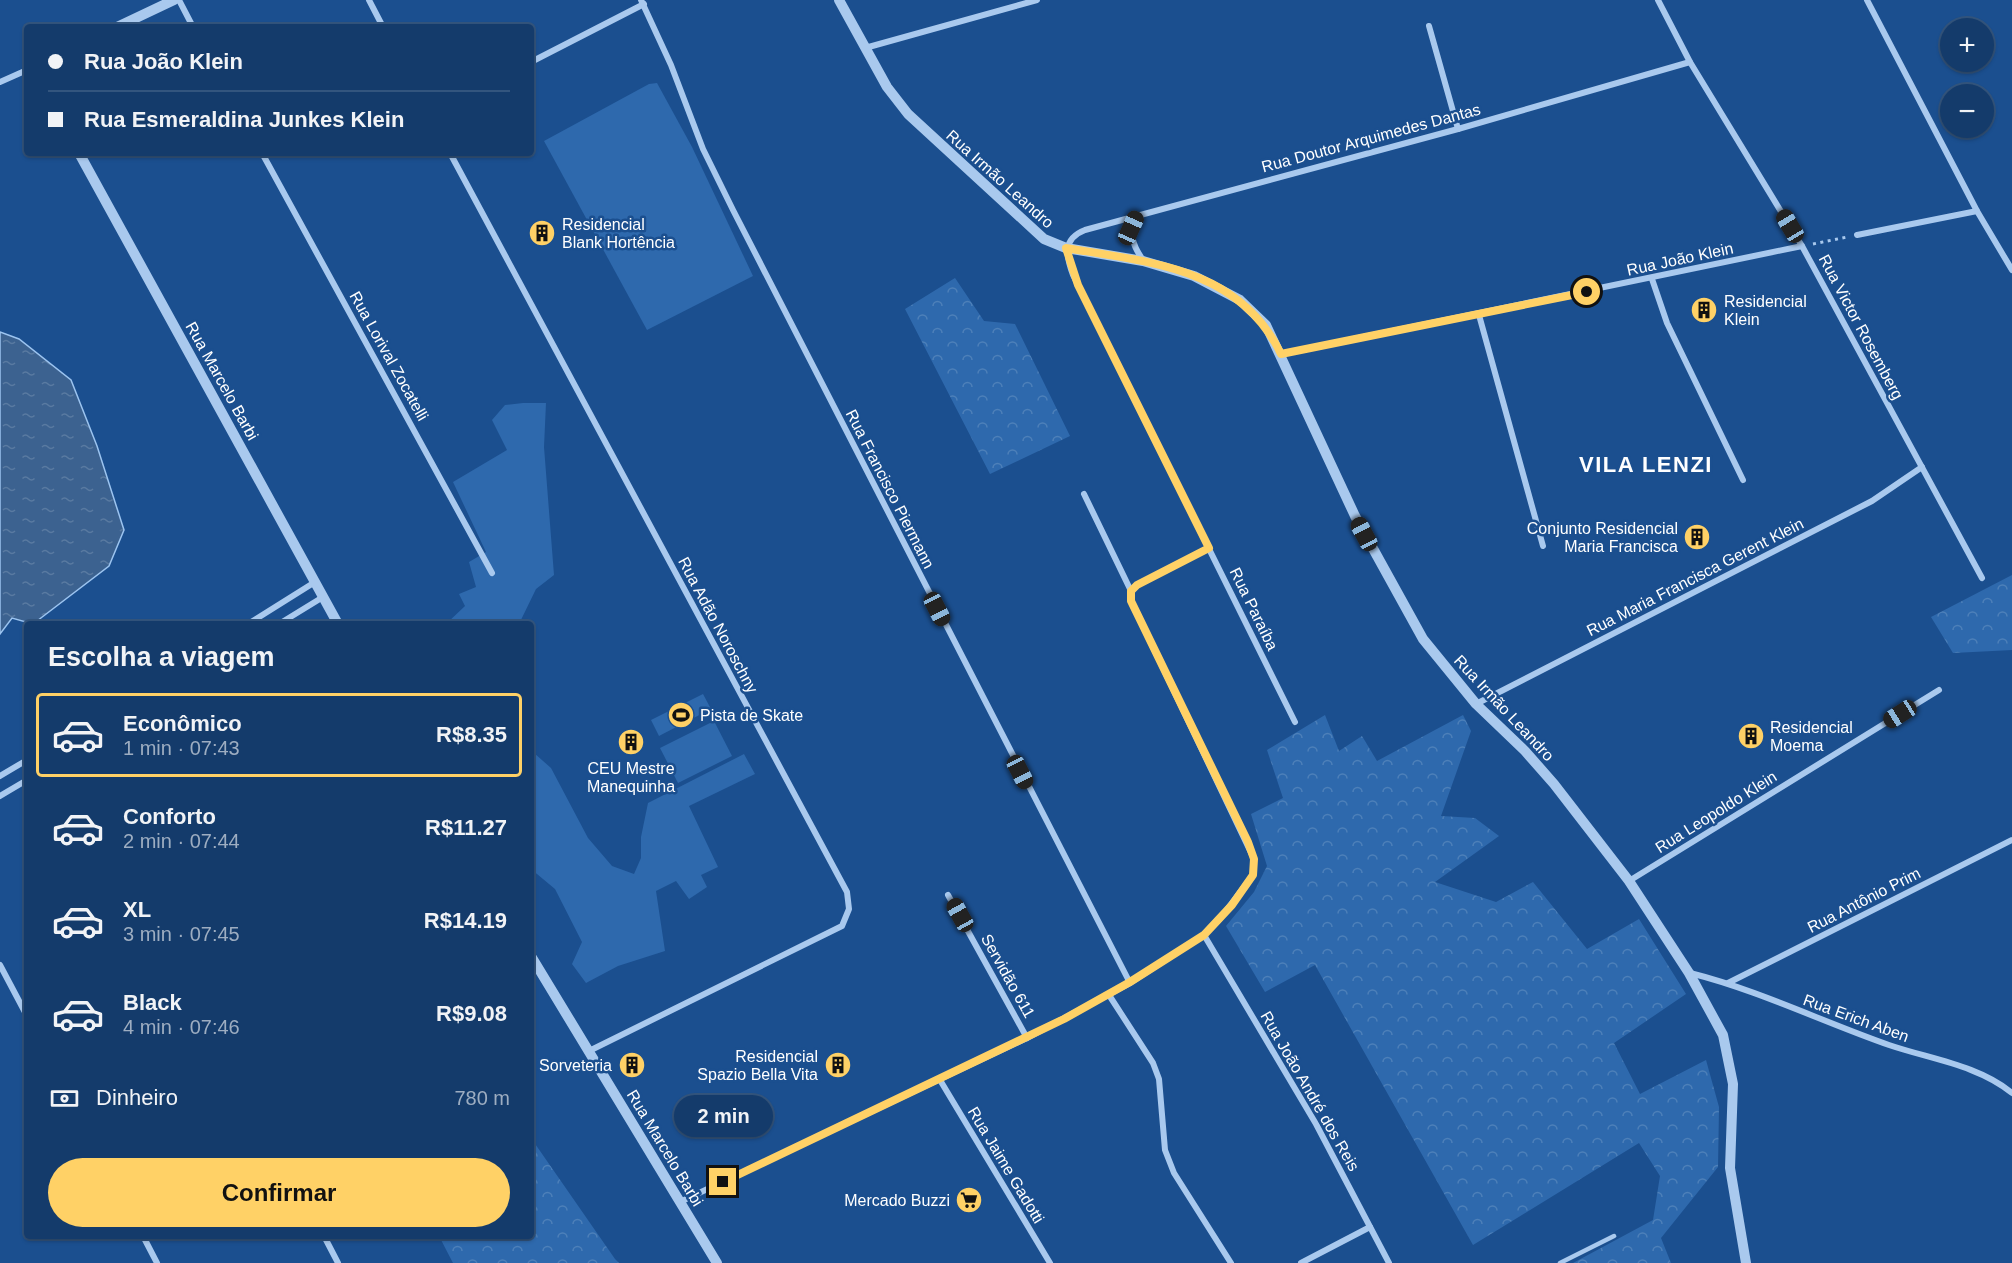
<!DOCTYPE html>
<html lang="pt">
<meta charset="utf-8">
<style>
body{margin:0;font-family:Arial,sans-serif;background:#214673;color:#f1f3f6;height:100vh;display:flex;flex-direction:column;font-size:22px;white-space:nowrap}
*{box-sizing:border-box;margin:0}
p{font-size:20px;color:#9dadc1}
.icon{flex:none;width:33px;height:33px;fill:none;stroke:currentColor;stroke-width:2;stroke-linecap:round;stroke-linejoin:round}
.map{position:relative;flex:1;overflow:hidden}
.sheet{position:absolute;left:24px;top:621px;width:510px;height:618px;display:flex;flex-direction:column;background:#143b6b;border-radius:6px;box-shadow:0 2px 4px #0004,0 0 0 2px #33557e}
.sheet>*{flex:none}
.banner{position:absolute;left:24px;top:24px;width:510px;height:132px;border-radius:6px;box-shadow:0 2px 4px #0004,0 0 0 2px #33557e;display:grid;align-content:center;height:132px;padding:0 24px;background:#143b6b}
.fabs{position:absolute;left:1940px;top:18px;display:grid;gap:12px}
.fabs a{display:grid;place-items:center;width:54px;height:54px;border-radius:50%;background:#143b6b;box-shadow:0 2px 4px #0004,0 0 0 2px #33557e;font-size:30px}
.end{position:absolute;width:27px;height:27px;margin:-14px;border:8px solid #ffd166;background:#111;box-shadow:0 0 0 3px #111}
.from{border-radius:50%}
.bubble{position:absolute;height:42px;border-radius:21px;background:#143b6b;box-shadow:0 2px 4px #0004,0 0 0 2px #33557e;font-size:20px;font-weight:700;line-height:42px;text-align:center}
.car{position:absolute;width:18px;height:36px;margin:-18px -9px;border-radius:8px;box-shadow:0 0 4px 2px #0007;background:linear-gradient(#222 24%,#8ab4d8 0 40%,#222 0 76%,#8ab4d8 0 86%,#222 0)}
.banner b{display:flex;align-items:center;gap:21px;height:57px;font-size:22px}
.banner b+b{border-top:2px solid #33557e}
.banner i{width:15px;height:15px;background:#f1f3f6}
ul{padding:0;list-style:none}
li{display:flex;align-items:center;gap:18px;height:84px;margin:0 12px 9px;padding:0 12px;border:3px solid transparent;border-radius:6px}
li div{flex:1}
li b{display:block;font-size:22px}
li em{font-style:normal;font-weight:700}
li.current{border-color:#ffd166}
li>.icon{width:54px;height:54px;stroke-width:1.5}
h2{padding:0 24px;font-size:27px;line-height:72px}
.pay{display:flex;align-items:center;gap:15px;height:66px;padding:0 24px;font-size:22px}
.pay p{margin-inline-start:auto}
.button{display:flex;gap:12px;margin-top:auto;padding:12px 24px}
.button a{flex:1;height:69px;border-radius:36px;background:#ffd166;color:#111;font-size:24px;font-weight:700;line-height:69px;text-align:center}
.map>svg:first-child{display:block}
.green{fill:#2e69ad}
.forest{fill:url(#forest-crowns)}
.water{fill:url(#water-ripples);stroke:#9cc4f0;stroke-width:1.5}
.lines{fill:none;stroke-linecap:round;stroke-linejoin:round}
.path{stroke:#a9c9ee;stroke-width:3;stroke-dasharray:3 4.5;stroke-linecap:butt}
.service{stroke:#a9c9ee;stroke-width:4.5}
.minor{stroke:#a9c9ee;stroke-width:6}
.tertiary{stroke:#a9c9ee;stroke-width:10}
.route{stroke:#ffd166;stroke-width:8}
.labels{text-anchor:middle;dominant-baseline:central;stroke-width:5;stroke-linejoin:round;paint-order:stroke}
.street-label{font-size:16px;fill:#fff;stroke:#1b4f8f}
.poi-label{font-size:16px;fill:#fff;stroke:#1b4f8f;text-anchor:start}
.district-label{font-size:22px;font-weight:bold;letter-spacing:1.5px;fill:#fff;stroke:#1b4f8f}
</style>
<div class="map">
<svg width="2012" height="1263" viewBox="0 0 2012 1263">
<defs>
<pattern id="forest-crowns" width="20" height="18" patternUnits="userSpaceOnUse" patternTransform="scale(1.5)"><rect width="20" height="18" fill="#2e69ad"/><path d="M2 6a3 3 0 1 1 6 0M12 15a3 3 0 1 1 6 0" fill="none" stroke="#4d80b9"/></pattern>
<pattern id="water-ripples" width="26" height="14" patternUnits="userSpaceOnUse" patternTransform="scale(1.5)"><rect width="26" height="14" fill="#3c6290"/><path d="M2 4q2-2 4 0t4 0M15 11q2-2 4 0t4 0" fill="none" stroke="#597aa1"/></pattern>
</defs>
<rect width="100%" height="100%" fill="#1b4f8f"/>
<g class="green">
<path d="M 657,83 L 692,147 L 753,276 L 647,330 L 544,141 L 649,84 Z"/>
<path d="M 523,403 L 546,403 L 544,447 L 554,575 L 536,589 L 519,624 L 446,624 L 465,606 L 459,594 L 476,587 L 469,562 L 486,552 L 453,482 L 507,450 L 492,420 L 505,405 Z"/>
<path d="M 703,694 L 711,709 L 659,736 L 651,720 Z"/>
<path d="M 714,721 L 732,756 L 678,783 L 660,748 Z"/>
<path d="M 531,742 L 534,753 L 551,768 L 588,838 L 612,866 L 634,874 L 641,858 L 641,837 L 648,803 L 744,754 L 755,774 L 689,806 L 718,867 L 701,875 L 707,887 L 689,899 L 676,881 L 656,891 L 665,951 L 618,966 L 586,983 L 572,964 L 582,942 L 555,889 L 531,869 Z"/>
</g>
<g class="forest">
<path d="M 955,278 L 984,321 L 1015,324 L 1070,436 L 990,474 L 905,309 Z"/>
<path d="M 2012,575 L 2012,650 L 1953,653 L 1931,617 Z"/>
<path d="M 1325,715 L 1339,751 L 1362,736 L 1377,761 L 1463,715 L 1471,731 L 1441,816 L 1475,818 L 1499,836 L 1435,882 L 1496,902 L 1533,882 L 1587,949 L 1639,919 L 1686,994 L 1614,1043 L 1640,1094 L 1706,1060 L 1719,1107 L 1718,1167 L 1661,1238 L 1671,1263 L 1573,1263 L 1653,1220 L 1660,1176 L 1639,1143 L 1473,1245 L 1315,965 L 1265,992 L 1226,926 L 1254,892 L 1267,866 L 1251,814 L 1283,798 L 1267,750 Z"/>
<path d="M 531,1138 L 615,1259 L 619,1263 L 453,1263 L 439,1236 L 531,1236 Z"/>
</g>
<path class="water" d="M 0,332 L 19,339 L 71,380 L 97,446 L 124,530 L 109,566 L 33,624 L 12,618 L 0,634 Z"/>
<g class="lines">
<path class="path" d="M 1813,244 L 1847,237"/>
<path class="service" d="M 1560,1263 L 1614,1236"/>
<g class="minor">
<path d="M 179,0 L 193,27"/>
<path d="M 369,0 L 383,27"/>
<path d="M 641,0 L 671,65 L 703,149 L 733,210 L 1130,983"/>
<path d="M 1658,0 L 1690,62 L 1802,246 L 1982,578"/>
<path d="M 1867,0 L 1977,211 L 2012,270"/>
<path d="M 1429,26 L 1458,129"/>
<path d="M 865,48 L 1037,0"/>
<path d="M 531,62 L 644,4"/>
<path d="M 0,82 L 27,70"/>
<path d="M 262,153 L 492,573"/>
<path d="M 450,153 L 847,892 L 849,909 L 842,926 L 589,1051"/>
<path d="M 1136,217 C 1128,233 1133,246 1143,260"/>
<path d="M 1857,235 L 1977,211"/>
<path d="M 1652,279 L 1667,323 L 1743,480"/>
<path d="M 1479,315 L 1543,546"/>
<path d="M 1281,354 L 1802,246"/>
<path d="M 1084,494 L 1131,591"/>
<path d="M 248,624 L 315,582"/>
<path d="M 279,624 L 323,597"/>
<path d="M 1476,704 L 1872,501 L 1922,467"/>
<path d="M 1295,722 L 1073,275 C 1066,256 1062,239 1085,230 L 1458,129 L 1690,62"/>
<path d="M 0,776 L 27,760"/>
<path d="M 0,796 L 27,780"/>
<path d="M 1629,881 L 1939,690"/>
<path d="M 948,895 L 1027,1038"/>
<path d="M 1204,935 L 1316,1124 L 1389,1263"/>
<path d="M 0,965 L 27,1016"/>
<path d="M 1690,973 C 1758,990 1823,1022 1889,1045 C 1930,1059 1978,1065 2012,1093"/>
<path d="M 1728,983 L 2012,840"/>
<path d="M 1109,995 L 1153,1063 L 1159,1079 L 1165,1150 L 1174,1173 L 1231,1263"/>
<path d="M 940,1080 L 1050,1263"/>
<path d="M 680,1202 L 1027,1038 L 1130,983 L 1204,935 L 1219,920 L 1253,875 L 1254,859 L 1131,601 L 1131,591 L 1137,585 L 1209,548"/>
<path d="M 143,1236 L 157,1263"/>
<path d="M 324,1236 L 338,1263"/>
<path d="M 1301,1263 L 1370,1227"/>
</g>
<g class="tertiary">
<path d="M 839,0 L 887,87 L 908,114 L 1044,239 L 1066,248 L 1143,261 L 1194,276 L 1240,300 L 1266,325 L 1355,516 L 1423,639 L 1476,704 L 1525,751 L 1554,784 L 1629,881 L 1689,973 L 1723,1035 L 1733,1084 L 1730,1168 L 1746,1263"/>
<path d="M 117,27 L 174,0"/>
<path d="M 79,153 L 338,624"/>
<path d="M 531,956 L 717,1263"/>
</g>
</g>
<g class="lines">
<path class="route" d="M 723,1182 L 1064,1019 L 1130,982 L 1204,935 L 1232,905 L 1253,875 L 1254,859 L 1248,842 L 1131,601 L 1131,591 L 1137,585 L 1209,548 L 1078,285 L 1066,248 C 1149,262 1240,268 1281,354 L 1587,292"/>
</g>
<defs>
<symbol id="building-disc" viewBox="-11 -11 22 22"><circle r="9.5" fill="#ffd166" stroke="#1b4f8f"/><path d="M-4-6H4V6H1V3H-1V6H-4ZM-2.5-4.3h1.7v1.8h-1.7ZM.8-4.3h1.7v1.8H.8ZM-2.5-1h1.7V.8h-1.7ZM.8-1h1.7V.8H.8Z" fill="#111"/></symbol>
<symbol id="stadium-disc" viewBox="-11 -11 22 22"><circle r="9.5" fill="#ffd166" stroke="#1b4f8f"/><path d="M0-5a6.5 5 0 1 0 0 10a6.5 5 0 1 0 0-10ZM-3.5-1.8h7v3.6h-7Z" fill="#111"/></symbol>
<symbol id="supermarket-disc" viewBox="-11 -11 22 22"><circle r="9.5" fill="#ffd166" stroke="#1b4f8f"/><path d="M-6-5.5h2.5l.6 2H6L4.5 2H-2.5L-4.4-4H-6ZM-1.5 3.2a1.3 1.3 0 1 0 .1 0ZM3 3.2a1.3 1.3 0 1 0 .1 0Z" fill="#111"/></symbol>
</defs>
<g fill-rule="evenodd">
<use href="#building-disc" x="527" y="218" width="30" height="30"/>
<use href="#building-disc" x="1689" y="295" width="30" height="30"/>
<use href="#building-disc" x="1682" y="522" width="30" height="30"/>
<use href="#stadium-disc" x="666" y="700" width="30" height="30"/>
<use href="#building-disc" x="1736" y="721" width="30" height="30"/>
<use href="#building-disc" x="616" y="727" width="30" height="30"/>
<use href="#building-disc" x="617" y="1050" width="30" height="30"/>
<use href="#building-disc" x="823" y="1050" width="30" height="30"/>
<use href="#supermarket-disc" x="954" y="1185" width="30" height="30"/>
</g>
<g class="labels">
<g class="street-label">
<text transform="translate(1371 138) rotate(-15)">Rua Doutor Arquimedes Dantas</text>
<text transform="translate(1000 179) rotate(42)">Rua Irmão Leandro</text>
<text transform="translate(1680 259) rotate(-12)">Rua João Klein</text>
<text transform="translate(1861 327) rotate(62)">Rua Victor Rosemberg</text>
<text transform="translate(389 356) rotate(61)">Rua Lorival Zocatelli</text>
<text transform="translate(222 381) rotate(61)">Rua Marcelo Barbi</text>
<text transform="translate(890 489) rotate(63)">Rua Francisco Piermann</text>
<text transform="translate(1695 577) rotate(-27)">Rua Maria Francisca Gerent Klein</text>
<text transform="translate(1254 609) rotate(64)">Rua Paraíba</text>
<text transform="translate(718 625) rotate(62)">Rua Adão Noroschny</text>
<text transform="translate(1504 708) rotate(47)">Rua Irmão Leandro</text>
<text transform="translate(1716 812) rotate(-32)">Rua Leopoldo Klein</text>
<text transform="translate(1864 900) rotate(-27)">Rua Antônio Prim</text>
<text transform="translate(1008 976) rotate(61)">Servidão 611</text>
<text transform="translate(1856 1018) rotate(20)">Rua Erich Aben</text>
<text transform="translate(1310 1091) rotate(60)">Rua João André dos Reis</text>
<text transform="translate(665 1148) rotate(59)">Rua Marcelo Barbi</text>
<text transform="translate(1006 1165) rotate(59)">Rua Jaime Gadotti</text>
</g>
<g class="poi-label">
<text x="562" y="224">Residencial<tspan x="562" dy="18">Blank Hortência</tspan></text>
<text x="1724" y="301">Residencial<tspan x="1724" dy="18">Klein</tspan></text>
<text x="1678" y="528" text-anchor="end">Conjunto Residencial<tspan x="1678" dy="18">Maria Francisca</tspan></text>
<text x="700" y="715">Pista de Skate</text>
<text x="1770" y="727">Residencial<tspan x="1770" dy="18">Moema</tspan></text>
<text x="631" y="768" text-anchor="middle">CEU Mestre<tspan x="631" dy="18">Manequinha</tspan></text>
<text x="818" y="1056" text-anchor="end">Residencial<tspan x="818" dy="18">Spazio Bella Vita</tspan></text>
<text x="612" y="1065" text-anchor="end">Sorveteria</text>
<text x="950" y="1200" text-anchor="end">Mercado Buzzi</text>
</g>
<g class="district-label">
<text x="1646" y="464">VILA LENZI</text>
</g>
</g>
</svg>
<div class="fabs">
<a>+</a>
<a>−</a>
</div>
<i class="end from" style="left:1587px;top:292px"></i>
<i class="end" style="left:723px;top:1182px"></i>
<div class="bubble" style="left:674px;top:1095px;width:99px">2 min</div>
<i class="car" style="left:1790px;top:226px;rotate:329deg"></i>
<i class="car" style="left:1131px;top:228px;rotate:24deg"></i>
<i class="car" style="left:1364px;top:534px;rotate:332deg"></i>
<i class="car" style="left:937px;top:609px;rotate:153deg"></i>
<i class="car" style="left:1900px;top:714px;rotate:238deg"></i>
<i class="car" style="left:1020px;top:772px;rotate:153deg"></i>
<i class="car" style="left:960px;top:915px;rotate:331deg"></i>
<div class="banner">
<b><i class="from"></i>Rua João Klein</b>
<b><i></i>Rua Esmeraldina Junkes Klein</b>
</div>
<section class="sheet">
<h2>Escolha a viagem</h2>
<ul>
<li class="current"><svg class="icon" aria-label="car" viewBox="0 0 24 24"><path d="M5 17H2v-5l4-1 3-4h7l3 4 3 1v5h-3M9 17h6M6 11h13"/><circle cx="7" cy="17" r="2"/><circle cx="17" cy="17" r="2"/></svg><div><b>Econômico</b><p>1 min · 07:43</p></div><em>R$8.35</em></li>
<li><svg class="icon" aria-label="car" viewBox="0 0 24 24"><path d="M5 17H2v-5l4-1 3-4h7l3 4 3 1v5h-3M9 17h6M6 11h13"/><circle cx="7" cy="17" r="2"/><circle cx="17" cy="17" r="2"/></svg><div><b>Conforto</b><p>2 min · 07:44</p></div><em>R$11.27</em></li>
<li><svg class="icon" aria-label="car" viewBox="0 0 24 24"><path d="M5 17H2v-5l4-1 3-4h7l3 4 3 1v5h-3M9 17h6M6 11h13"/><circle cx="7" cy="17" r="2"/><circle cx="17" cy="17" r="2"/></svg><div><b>XL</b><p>3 min · 07:45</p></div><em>R$14.19</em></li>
<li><svg class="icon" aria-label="car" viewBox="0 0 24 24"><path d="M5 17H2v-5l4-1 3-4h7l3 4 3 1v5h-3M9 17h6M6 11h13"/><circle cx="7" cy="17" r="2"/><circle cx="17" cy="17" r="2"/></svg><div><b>Black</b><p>4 min · 07:46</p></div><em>R$9.08</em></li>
</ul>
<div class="pay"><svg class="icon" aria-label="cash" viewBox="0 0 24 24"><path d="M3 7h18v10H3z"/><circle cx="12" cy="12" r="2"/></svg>Dinheiro<p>780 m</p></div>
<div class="button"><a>Confirmar</a></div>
</section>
</div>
